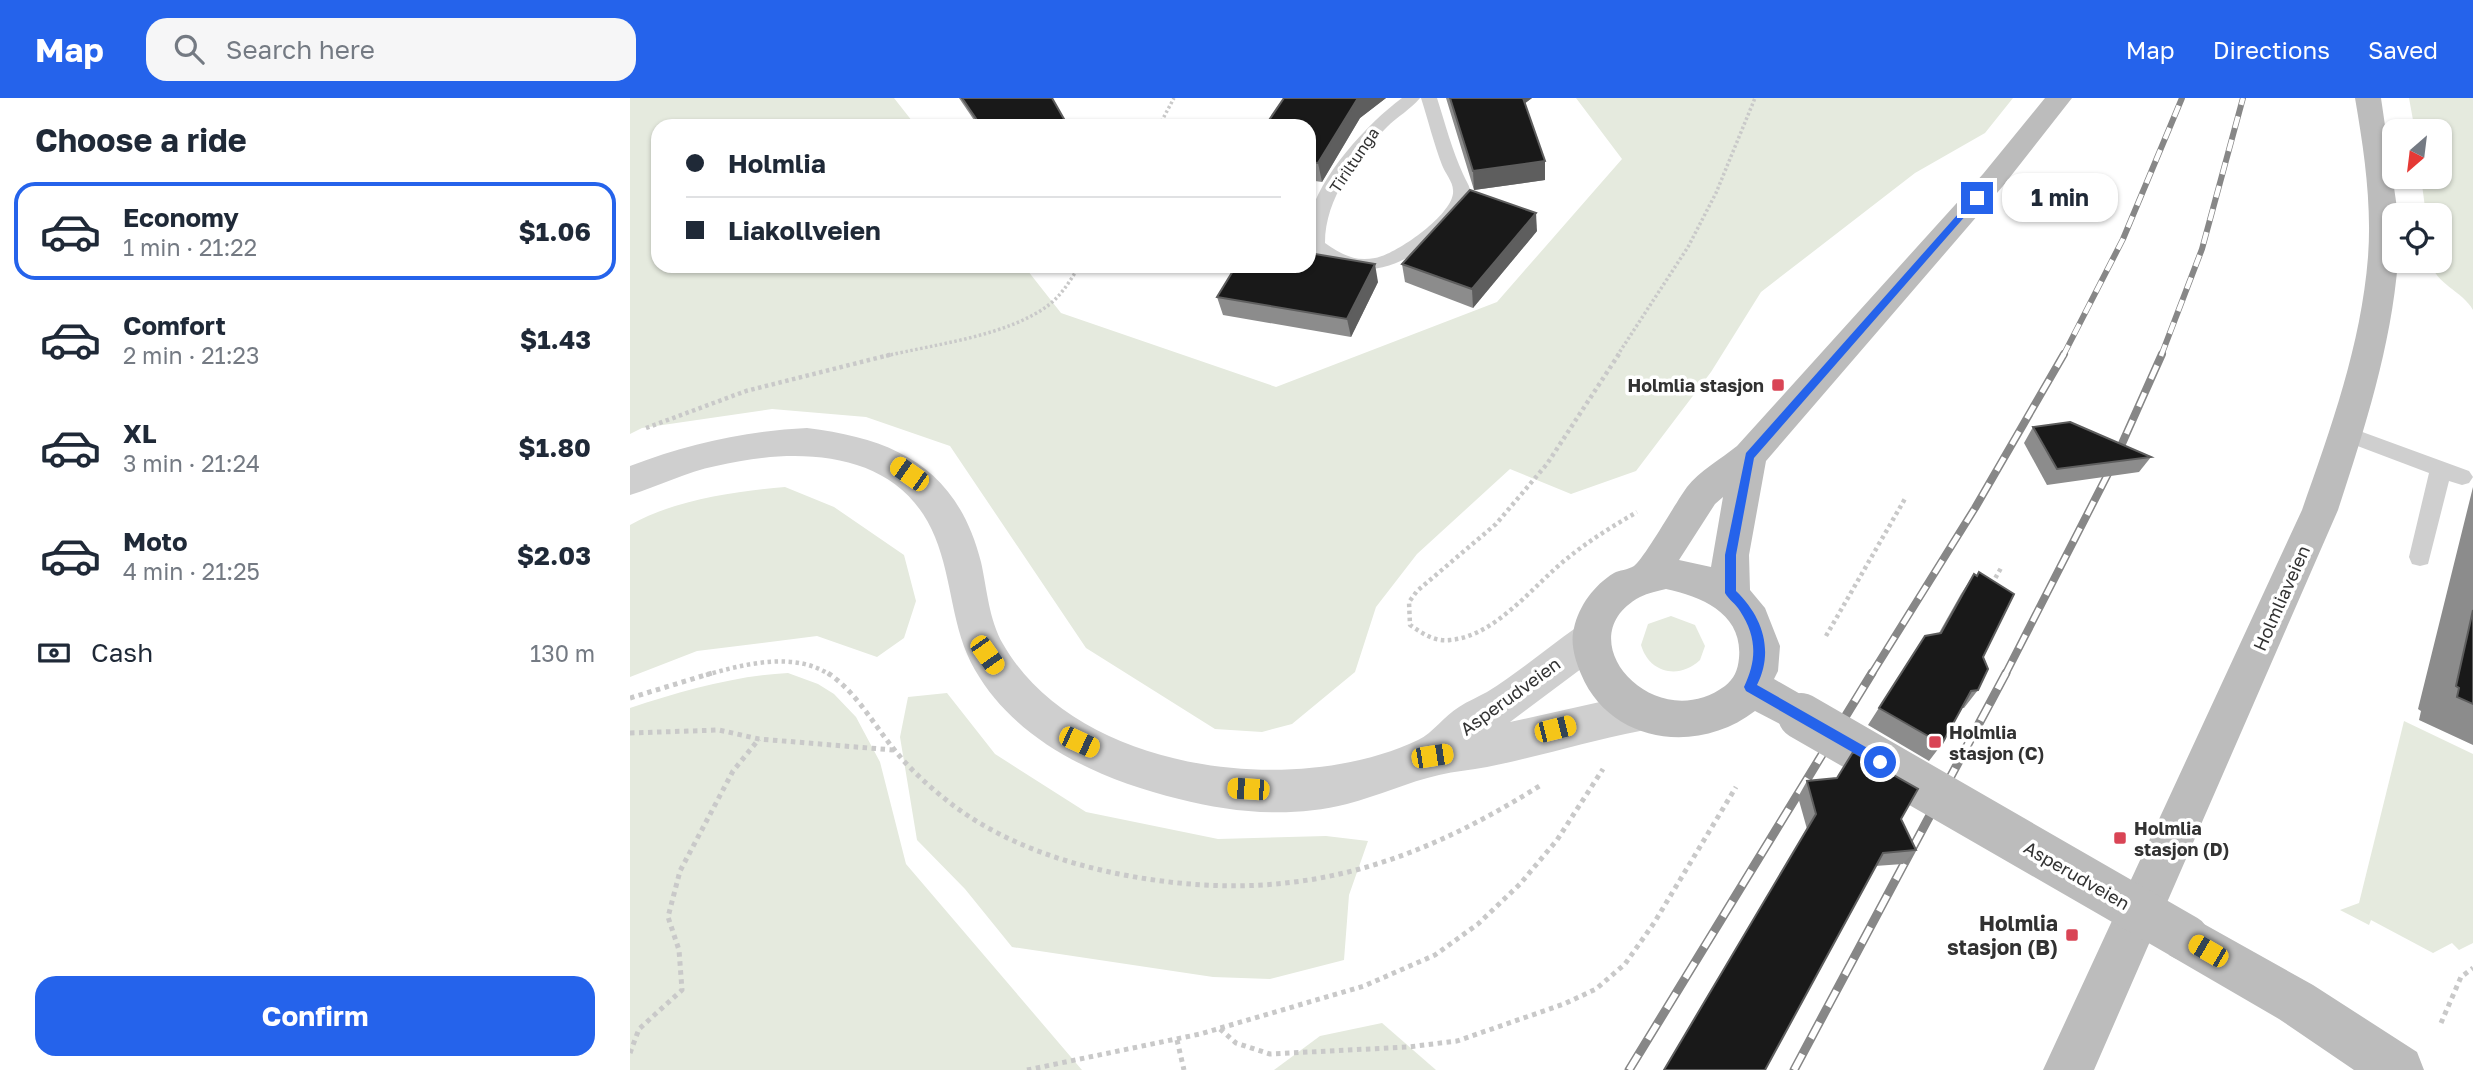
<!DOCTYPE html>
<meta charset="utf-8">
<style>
body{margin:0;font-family:"Golos Text",sans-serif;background:#f6f6f7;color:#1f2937;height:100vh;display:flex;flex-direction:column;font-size:26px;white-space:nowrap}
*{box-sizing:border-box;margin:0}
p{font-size:23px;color:#747a83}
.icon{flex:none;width:38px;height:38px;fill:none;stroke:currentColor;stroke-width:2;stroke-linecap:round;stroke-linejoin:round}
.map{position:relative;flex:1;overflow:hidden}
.details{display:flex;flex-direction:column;background:#fff;width:630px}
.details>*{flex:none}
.banner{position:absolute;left:21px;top:21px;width:665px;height:154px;border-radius:21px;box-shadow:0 2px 5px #0004;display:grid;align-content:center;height:154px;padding:0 35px;background:#fff}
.needle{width:46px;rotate:208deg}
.controls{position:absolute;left:1752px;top:21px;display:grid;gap:14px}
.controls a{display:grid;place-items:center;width:70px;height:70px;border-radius:14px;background:#fff;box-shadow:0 2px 5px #0004;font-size:35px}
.end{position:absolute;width:32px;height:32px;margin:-16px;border:9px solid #2563eb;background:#fff;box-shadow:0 0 0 4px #fff}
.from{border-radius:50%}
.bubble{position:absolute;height:49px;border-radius:21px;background:#fff;box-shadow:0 2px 5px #0004;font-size:23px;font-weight:700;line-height:49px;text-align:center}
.car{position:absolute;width:21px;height:42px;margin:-21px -10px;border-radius:9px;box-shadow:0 0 5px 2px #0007;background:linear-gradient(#f5c518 24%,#345 0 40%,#f5c518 0 76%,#345 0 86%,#f5c518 0)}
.banner b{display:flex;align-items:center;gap:24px;height:66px;font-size:26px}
.banner b+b{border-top:2px solid #e0e1e3}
.banner i{width:18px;height:18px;background:#1f2937}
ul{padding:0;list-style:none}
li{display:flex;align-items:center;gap:21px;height:98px;margin:0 14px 10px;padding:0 21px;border:4px solid transparent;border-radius:21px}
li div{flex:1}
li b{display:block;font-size:26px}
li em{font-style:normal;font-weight:700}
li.active{border-color:#2563eb}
li>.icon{width:63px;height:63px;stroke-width:1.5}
h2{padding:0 35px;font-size:32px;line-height:84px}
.pay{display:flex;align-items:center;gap:18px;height:77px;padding:0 35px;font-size:26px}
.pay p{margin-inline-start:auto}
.primary-button{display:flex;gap:14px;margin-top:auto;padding:14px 35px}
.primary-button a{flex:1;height:80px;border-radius:21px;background:#2563eb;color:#fff;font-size:28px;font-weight:700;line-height:80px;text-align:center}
header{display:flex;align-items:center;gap:42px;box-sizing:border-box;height:98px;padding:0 35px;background:#2563eb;color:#fff}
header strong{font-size:33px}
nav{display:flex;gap:38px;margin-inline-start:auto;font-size:24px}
.search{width:490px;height:63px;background:#f6f6f7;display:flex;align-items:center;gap:18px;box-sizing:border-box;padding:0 24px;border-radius:21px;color:#747a83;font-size:26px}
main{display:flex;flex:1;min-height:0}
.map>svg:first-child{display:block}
.green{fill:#e5eade}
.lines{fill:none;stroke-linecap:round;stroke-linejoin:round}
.path-far2{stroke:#c9c9c9;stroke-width:3.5;stroke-dasharray:2.5 2.5;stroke-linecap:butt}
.path-far1{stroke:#c9c9c9;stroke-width:4.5;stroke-dasharray:3.5 3.5;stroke-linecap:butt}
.path{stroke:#c9c9c9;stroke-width:5;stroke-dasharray:4.5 4.5;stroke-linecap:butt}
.lane{fill:#cfcfcf;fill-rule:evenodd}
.street{fill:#cfcfcf;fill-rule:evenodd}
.secondary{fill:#bcbcbc;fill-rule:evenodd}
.rail-far2-casing{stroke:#878787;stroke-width:6}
.rail-far1-casing{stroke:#878787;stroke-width:8}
.rail-casing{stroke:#878787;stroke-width:9}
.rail-far2{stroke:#fff;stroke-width:4.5;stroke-dasharray:12;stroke-linecap:butt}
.rail-far1{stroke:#fff;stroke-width:5;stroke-dasharray:15;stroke-linecap:butt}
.rail{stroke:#fff;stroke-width:6;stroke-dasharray:18;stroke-linecap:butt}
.secondary-bridge{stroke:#bcbcbc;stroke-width:46}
.wall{fill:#8c8c8c}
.shaded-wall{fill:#5e5e5e}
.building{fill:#191919;stroke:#5e5e5e;stroke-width:2}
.route{fill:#2563eb}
.poi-dot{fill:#d94455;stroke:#fff;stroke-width:2.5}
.labels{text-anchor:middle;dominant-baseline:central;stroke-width:7;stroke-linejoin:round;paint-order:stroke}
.far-street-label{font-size:16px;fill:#323232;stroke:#fff}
.poi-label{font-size:18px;font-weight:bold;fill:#323232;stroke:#fff;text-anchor:start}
.street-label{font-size:18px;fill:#323232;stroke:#fff}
.near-poi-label{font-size:21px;font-weight:bold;fill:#323232;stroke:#fff;text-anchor:end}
</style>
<header>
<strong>Map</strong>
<div class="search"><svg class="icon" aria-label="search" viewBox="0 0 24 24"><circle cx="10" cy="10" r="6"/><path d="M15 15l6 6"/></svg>Search here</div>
<nav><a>Map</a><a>Directions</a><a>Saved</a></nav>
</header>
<main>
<section class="details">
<h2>Choose a ride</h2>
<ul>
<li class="active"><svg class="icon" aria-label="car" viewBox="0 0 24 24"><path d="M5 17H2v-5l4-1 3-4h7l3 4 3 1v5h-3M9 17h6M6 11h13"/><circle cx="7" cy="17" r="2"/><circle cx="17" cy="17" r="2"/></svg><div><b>Economy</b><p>1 min · 21:22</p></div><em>$1.06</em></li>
<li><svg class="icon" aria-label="car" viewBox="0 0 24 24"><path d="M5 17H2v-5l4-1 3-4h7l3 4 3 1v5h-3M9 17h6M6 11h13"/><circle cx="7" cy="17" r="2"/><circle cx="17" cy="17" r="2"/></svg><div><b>Comfort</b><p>2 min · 21:23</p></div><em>$1.43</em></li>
<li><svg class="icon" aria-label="car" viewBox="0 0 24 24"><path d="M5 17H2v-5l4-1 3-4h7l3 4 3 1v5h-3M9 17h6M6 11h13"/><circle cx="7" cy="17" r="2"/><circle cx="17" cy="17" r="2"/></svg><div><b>XL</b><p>3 min · 21:24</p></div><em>$1.80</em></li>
<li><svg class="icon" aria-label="car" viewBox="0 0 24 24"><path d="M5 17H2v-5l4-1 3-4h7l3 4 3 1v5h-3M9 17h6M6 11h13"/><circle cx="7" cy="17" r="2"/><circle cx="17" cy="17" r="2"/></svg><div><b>Moto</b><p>4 min · 21:25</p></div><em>$2.03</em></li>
</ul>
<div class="pay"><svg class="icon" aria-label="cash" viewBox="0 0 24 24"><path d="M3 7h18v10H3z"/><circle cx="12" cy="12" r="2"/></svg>Cash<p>130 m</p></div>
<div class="primary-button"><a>Confirm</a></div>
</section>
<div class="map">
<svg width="1843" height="972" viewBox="0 0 1843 972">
<rect width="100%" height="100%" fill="#fff"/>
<g class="green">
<path d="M 0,0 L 264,0 L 286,28 L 28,28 L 28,168 L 394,168 L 431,215 L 646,289 L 867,204 L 992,61 L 946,0 L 1383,0 L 1355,35 L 1285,75 L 1131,194 L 1081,274 L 1006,373 L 941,396 L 880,371 L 787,456 L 746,509 L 725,574 L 662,626 L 632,634 L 585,631 L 456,550 L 320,348 L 236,319 L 142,311 L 12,330 L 0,336 Z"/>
<path d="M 1779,0 L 1843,0 L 1843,212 C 1833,193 1804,186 1801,163 L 1810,163 L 1810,117 L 1796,117 L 1791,79 L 1810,79 L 1810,33 L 1785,33 Z"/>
<path d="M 155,389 L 204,409 L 274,457 L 286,503 L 274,540 L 247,559 L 187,538 L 67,553 L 0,579 L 0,427 C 43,402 107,393 155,389 Z"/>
<path d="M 1041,518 L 1065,527 L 1075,548 L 1070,562 C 1049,582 1019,575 1011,547 L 1018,526 Z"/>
<path d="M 158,575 L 188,586 L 204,596 L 226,619 L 250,664 L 276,766 L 452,972 L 0,972 L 0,610 C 52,593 104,578 158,575 Z"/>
<path d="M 317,595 L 365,656 L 456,714 L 588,741 L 696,738 L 738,743 L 719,797 L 714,862 L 640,881 L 583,879 L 382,849 L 335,791 L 287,742 L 270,639 L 278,599 Z"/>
<path d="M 1774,623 L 1843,656 L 1843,845 L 1829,852 L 1822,845 L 1803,855 L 1741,822 L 1739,827 L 1710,812 L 1729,805 Z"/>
<path d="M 752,925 L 806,972 L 644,972 L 690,938 Z"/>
</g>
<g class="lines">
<g class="path-far2">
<path d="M 529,28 L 544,0"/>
<path d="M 256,258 C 305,246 379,238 420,206 C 432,196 441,182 449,168"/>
<path d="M 987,258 L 1058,149 L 1086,95 L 1125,0"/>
</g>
<g class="path-far1">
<path d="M 989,256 L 917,366 L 866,426 L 787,493 L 779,504 L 780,527 C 792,535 804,544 820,542 C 867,538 904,486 939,459 C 960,442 983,428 1007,414"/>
<path d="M 16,330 L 116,293 L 263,256"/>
<path d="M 1362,486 L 1371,470"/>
<path d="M 1196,538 L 1276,399"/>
<path d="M 76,577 C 114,566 165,553 200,577"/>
</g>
<g class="path">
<path d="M 198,575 C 226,594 242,624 263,650 C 280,672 302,691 324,708 C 373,744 430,764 489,776 C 651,808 773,774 911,687"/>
<path d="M 0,600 L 82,575"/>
<path d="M 0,635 L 89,632 L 129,641 L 263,652"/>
<path d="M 1811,925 L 1831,879 L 1843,870"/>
<path d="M 590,931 L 606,945 L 640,956 L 778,949 L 827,943 L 934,906 L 966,891 L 995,866 L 1024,825 L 1106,689"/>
<path d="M 547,942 L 554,972"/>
<path d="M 0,955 L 9,931 L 52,892 L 49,852 L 38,819 L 50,773 L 103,673 L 129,641"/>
<path d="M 397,972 L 570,936 L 734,888 L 805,857 L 848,826 L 890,786 L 927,742 L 973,671"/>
</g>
<g class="lane">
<path d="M 772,0 L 790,0 C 781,11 767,19 757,29 C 727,59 695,100 695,145 C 711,156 724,164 745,160 C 765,157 826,115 823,92 C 823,84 815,75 812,67 C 804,46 798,22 791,0 L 807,0 C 815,25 822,52 833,76 C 836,83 841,89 840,96 C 838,107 826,119 819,127 C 781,168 726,191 679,150 C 679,141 678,131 679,122 C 688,79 738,25 772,0 Z"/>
<path d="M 1716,328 L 1839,373 L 1843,379 L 1839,385 L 1832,387 L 1819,383 L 1798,466 L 1790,468 L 1782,466 L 1779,459 L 1799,375 L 1709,341 L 1706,336 L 1709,331 Z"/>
</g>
<path class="street" d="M 177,330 C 266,341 327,370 351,464 C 357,491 359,522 373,546 C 446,674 664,701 788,642 C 803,635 814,618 829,609 C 838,603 848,599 857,594 C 888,575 917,550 947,529 L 961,524 L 975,529 L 981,541 L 975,553 L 880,624 L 1010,595 L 1025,601 L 1031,614 L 1025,627 L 1010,633 C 958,643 908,659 857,669 C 841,672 825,673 809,677 C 778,684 748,698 717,706 C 662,720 603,715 549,701 C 471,682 387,645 345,572 C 321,530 323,483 305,439 C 269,350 166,349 86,368 C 56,374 29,388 0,397 L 0,368 C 58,346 115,333 177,330 Z"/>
<g class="secondary">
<path d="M 1415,0 L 1442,0 L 1373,88 L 1136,363 L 1119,457 L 1120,492 L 1135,510 L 1150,548 L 1148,573 L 1144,581 L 1186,605 L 1192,618 L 1186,631 L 1171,637 L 1125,613 C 1068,657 980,646 951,576 C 945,562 940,545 944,530 C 949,508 964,487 984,475 C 989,472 998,472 1004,468 C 1014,461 1046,404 1057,389 C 1069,373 1091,361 1107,348 L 1353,76 ZM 1093,399 L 1081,469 L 1049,462 L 1085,406 ZM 1036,491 C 1073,499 1113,516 1109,560 C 1108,572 1104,581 1095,588 C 1024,640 934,540 1010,499 C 1018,495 1028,493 1036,491 Z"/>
<path d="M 1725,0 L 1751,0 L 1768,117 L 1764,117 L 1764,163 L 1768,163 C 1761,249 1735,330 1708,412 L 1464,972 L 1413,972 L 1672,412 C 1701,330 1731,247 1738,159 C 1742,106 1734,52 1725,0 Z"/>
<path d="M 1556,816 L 1683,887 L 1787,954 L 1794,972 L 1724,972 L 1649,921 L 1539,857 L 1532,840 L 1539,823 Z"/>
</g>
<defs>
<g id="rail-far2">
<path d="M 1433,258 L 1493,141 L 1552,0"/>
<path d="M 1531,258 L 1572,151 L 1613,0"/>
</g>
<g id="rail-far1">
<path d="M 1241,577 L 1345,410 L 1434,256"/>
<path d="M 1375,577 L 1482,368 L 1532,256"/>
</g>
<g id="rail">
<path d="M 999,972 L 1242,575"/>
<path d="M 1164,972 L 1376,575"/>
</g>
</defs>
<use href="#rail-far2" class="rail-far2-casing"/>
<use href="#rail-far1" class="rail-far1-casing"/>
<use href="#rail" class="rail-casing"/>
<use href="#rail-far2" class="rail-far2"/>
<use href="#rail-far1" class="rail-far1"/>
<use href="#rail" class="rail"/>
<path class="secondary-bridge" d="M 1171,618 L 1556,840"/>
</g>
<g class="wall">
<path d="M 329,0 L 422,0 L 438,28 L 348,28 Z"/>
<path d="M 654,0 L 756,0 L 730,20 L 692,84 L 685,83 L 679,95 L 679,28 Z"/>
<path d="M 816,0 L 902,0 L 895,5 L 915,63 L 915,82 L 844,92 Z"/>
<path d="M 907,133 L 843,210 L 775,184 L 772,166 Z"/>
<path d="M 748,184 L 721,239 L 593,217 L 587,199 Z"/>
<path d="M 1403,329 L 1521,359 L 1509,374 L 1417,387 L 1394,345 Z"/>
<path d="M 1843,389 L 1843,647 L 1789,622 L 1791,613 L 1788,611 Z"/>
<path d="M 1344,476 L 1353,559 L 1348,592 L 1334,610 L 1332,610 L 1312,646 L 1299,663 L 1238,627 L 1295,538 L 1309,535 L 1331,496 Z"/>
<path d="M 1177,683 L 1271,721 L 1286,752 L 1273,766 L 1245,768 L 1177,731 L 1168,699 Z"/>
</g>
<g class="shaded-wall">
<path d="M 728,0 L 756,0 L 730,20 L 692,84 L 688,65 Z"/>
<path d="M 890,0 L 902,0 L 890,9 Z"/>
<path d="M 915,63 L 915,82 L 844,92 L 843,73 Z"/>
<path d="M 680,64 L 685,83 L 679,95 L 679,67 Z"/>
<path d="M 906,115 L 907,133 L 843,210 L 842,191 Z"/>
<path d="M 745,166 L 748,184 L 721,239 L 717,221 Z"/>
</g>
<g class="building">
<path d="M 332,0 L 422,0 L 438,28 L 351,28 Z"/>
<path d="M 654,0 L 728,0 L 688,65 L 680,64 L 679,67 L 679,28 L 635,28 Z"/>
<path d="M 820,0 L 893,0 L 915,63 L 843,73 Z"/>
<path d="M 840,92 L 906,115 L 842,191 L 772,166 Z"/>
<path d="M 679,155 L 745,166 L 717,221 L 587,199 L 606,168 L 679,168 Z"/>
<path d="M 1440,324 L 1521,359 L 1427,371 L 1403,329 Z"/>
<path d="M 1349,474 L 1384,496 L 1353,559 L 1358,571 L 1348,592 L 1341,593 L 1312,646 L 1249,610 L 1295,538 L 1311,535 L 1344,476 L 1347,478 Z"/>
<path d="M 1843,512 L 1843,606 L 1827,599 L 1829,590 L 1826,588 Z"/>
<path d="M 1223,654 L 1288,691 L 1271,721 L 1286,752 L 1253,755 L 1135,972 L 1034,972 L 1186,716 L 1177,683 L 1207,680 Z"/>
</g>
<path class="route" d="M 1344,98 L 1351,100 L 1124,360 L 1106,457 L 1106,493 C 1133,519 1144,553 1127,587 L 1255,660 L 1255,668 L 1250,670 L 1116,593 L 1114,589 C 1127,562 1127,539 1110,513 C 1106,506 1099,502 1095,495 L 1095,457 L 1116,355 Z"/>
<g class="poi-dot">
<rect x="1141" y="280" width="14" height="14" rx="3.5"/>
<rect x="1298" y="637" width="14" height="14" rx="3.5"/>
<rect x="1483" y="733" width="14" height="14" rx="3.5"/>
<rect x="1435" y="830" width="14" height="14" rx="3.5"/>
</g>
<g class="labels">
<g class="far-street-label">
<text transform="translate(724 62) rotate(-56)">Tiriltunga</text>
</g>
<g class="poi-label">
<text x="1134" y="287" text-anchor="end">Holmlia stasjon</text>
<text x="1319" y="634">Holmlia<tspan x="1319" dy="21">stasjon (C)</tspan></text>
<text x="1504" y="730">Holmlia<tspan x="1504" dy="21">stasjon (D)</tspan></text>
</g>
<g class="street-label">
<text transform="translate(1651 500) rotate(-66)">Holmliaveien</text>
<text transform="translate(880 598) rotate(-36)">Asperudveien</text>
<text transform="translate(1447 777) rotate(30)">Asperudveien</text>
</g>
<g class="near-poi-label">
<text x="1428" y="825">Holmlia<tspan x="1428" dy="24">stasjon (B)</tspan></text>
</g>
</g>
</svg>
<div class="controls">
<a><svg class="needle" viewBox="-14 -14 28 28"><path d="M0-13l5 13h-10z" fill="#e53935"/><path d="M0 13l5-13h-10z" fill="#747a83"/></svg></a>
<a><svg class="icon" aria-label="locate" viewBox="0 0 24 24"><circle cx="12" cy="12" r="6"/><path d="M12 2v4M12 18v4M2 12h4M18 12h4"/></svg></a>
</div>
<i class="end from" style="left:1250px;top:664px"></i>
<i class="end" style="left:1347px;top:100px"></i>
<div class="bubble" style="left:1372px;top:75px;width:116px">1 min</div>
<i class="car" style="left:279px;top:376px;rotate:305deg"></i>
<i class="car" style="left:357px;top:557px;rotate:145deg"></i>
<i class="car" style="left:925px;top:631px;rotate:76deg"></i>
<i class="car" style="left:449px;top:644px;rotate:115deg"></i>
<i class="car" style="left:802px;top:658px;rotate:81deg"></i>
<i class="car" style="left:618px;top:691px;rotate:274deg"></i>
<i class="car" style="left:1578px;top:853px;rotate:300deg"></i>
<div class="banner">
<b><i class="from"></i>Holmlia</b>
<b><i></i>Liakollveien</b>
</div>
</div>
</main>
